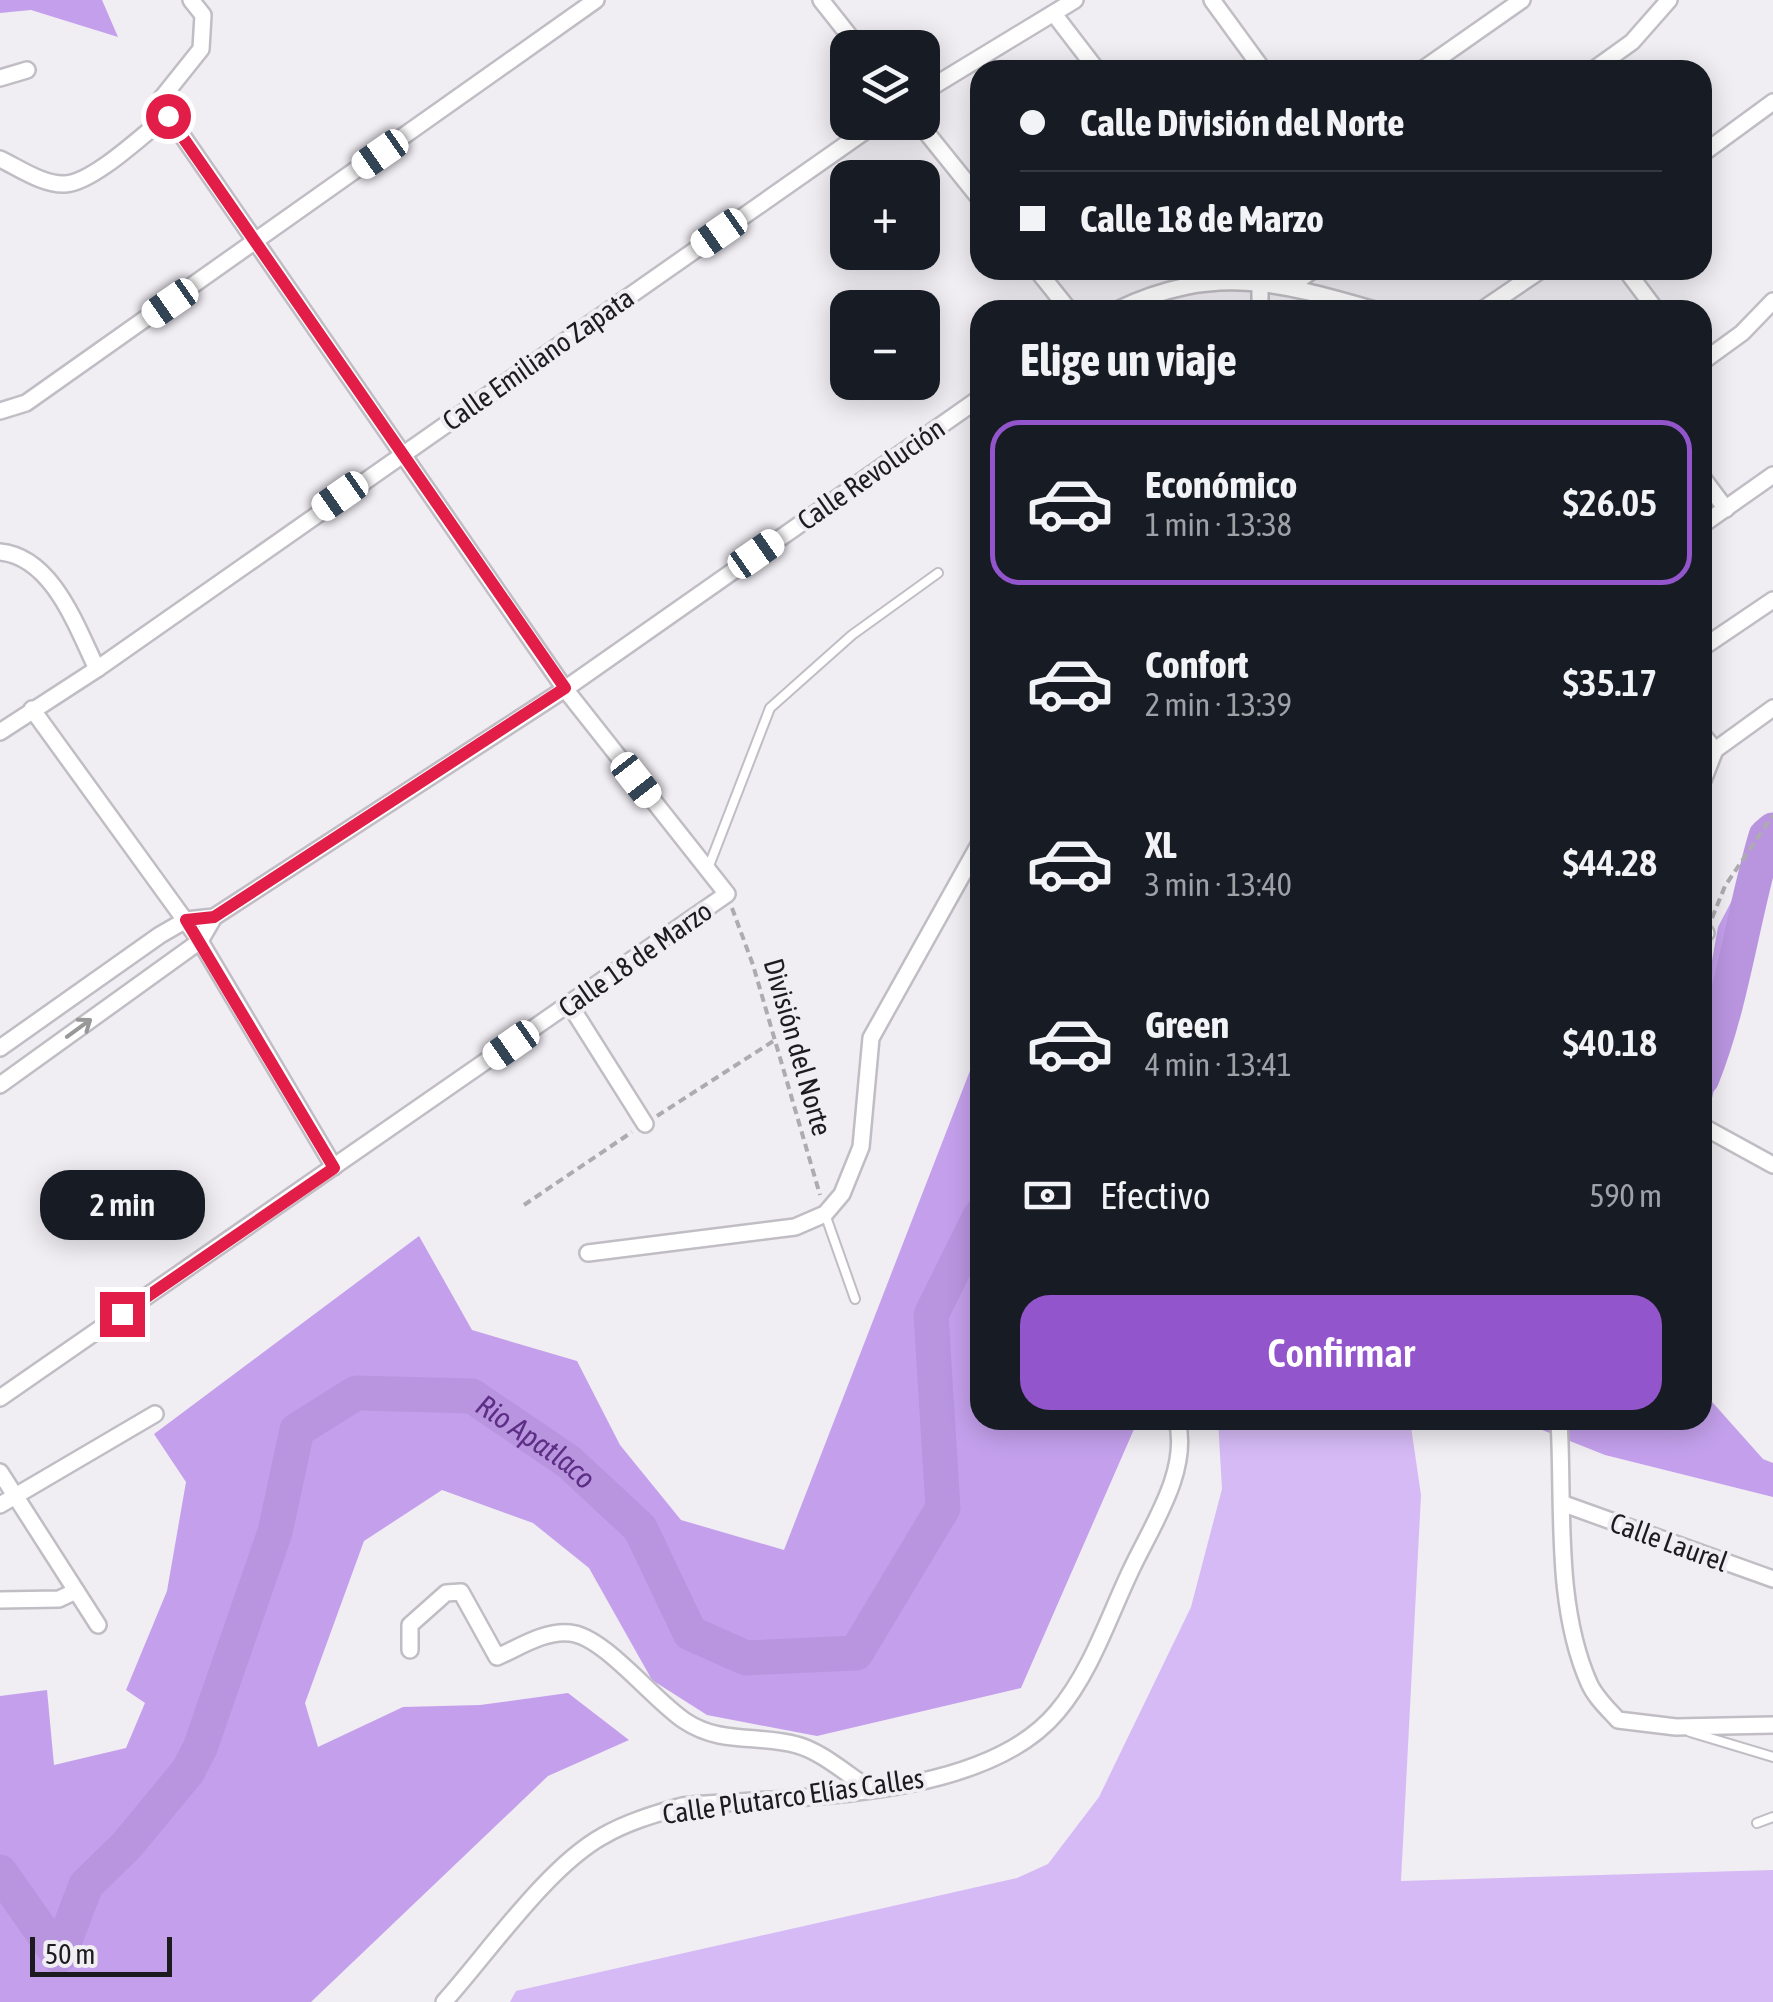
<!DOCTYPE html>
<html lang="es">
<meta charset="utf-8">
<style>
body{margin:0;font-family:"Asap Condensed",sans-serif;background:#20242c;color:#f1f3f6;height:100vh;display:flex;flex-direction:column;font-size:38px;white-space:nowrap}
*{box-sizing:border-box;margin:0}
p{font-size:32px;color:#9ea1a6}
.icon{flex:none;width:55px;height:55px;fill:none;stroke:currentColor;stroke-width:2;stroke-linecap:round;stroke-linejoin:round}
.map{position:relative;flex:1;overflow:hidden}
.side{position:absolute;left:970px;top:300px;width:742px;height:1130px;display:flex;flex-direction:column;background:#171b24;border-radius:30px;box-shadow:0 5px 25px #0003}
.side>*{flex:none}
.hud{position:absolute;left:970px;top:60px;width:742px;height:220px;border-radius:30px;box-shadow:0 5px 25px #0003;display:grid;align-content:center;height:220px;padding:0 50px;background:#171b24}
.fabs{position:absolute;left:830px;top:30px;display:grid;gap:20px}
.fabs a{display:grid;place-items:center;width:110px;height:110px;border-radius:20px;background:#171b24;box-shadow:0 5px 25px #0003;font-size:50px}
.scale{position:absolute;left:30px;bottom:25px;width:142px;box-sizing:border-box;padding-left:10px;border:5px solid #1c1b1d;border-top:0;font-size:28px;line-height:35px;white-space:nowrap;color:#1c1b1d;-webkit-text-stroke:8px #f0edf3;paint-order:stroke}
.end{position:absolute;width:45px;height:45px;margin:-22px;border:12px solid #e11d48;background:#fff;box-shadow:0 0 0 5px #fff}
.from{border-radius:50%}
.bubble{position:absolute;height:70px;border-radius:30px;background:#171b24;box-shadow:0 5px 25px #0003;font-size:32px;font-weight:600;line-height:70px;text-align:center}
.car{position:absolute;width:30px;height:60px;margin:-30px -15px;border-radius:12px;box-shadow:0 0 8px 2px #0007;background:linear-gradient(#fff 24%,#345 0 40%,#fff 0 76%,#345 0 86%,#fff 0)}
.hud b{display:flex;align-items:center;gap:35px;height:95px;font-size:38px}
.hud b+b{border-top:2px solid #363941}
.hud i{width:25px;height:25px;background:#f1f3f6}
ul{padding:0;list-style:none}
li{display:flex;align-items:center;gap:30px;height:165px;margin:0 20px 15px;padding:0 30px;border:5px solid transparent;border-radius:30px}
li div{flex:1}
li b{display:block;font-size:38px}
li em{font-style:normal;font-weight:600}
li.active{border-color:#9355cc}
li>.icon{width:90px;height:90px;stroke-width:1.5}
h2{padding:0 50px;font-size:45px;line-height:120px}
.pay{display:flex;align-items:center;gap:25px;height:110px;padding:0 50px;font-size:38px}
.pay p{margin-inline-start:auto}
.primary-button{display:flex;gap:20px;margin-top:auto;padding:20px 50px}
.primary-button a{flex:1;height:115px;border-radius:30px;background:#9355cc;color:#fff;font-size:40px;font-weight:600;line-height:115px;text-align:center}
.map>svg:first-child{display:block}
.green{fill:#d5baf5}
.forest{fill:#c4a0ec}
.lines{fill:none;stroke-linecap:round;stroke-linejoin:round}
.river{stroke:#b995e0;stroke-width:35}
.service-casing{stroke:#c0bdc4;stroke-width:12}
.minor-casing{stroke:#c0bdc4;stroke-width:20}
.path{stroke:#adabb0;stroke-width:4;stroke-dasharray:8 5;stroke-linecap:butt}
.service{stroke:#fff;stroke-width:8}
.minor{stroke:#fff;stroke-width:15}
.oneway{stroke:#999899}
.route{stroke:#e11d48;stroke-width:12}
.labels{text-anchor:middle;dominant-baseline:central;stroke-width:8;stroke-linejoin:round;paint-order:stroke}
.street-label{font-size:28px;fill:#1c1b1d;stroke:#f0edf3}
.water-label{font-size:30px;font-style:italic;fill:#5d2e85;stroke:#f0edf3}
</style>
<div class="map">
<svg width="1773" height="2002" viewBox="0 0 1773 2002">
<rect width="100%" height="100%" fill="#f0edf3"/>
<path class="green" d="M 1218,1420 L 1410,1420 L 1421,1495 L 1401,1881 L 1773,1870 L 1773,2002 L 510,2002 L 516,1991 L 1017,1878 L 1048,1864 L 1099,1797 L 1191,1607 L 1222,1489 Z"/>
<g class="forest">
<path d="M 0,0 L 102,0 L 118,37 L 31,10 L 0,13 Z"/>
<path d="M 1773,822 L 1773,856 L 1703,1134 L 1703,1011 L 1718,927 Z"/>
<path d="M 980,1034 L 980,1420 L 1138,1420 L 1021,1688 L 817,1736 L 707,1715 L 652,1680 L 589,1568 L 533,1523 L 442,1490 L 364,1541 L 305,1703 L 318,1747 L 403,1707 L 480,1705 L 568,1693 L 629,1740 L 548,1776 L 311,2002 L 0,2002 L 0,1696 L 47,1690 L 54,1765 L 126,1748 L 145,1703 L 126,1690 L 167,1591 L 186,1482 L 154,1434 L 419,1236 L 472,1330 L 577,1361 L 620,1445 L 681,1520 L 784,1550 L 973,1063 Z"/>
<path d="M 1703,1375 L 1705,1394 L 1763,1459 L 1773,1463 L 1773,1497 L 1605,1455 L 1517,1420 L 1702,1420 Z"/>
</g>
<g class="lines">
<g class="river">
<path d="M 1702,1078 C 1733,1000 1742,917 1766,836 L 1773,830"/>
<path id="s1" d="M 0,1872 L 59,1956 L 86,1885 L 127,1845 L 188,1771 L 200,1748 L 275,1532 L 297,1430 L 356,1393 L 472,1396 L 569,1462 L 640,1528 L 690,1633 L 746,1658 L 856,1653 L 943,1508 L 931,1315 L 980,1216"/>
</g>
<defs>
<g id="service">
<path d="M 707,871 L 770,708 L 852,635 L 938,573"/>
<path d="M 825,1214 L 855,1299"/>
<path d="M 1690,1732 L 1773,1757"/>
<path d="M 1757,1823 L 1773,1817"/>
</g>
<g id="minor">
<path d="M 821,0 L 859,48"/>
<path d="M 1212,0 L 1263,70"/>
<path d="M 1054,14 L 1097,70"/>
<path d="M 1422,70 L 1522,0"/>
<path d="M 1593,70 L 1632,42 L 1669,0"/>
<path d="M 0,78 L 27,70"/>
<path d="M 922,93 L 1075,0"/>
<path d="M 918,122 L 980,199"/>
<path d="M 1702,154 L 1773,102"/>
<path d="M 0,159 C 19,168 43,185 65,184 C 93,183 145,133 168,115 L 161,99 L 201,49 L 203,15 L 191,0"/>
<path d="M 1037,270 L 1069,310"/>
<path d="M 1252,270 L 1260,280 L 1260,310"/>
<path d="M 1626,270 L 1656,310"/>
<path d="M 1290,286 L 1313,270"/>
<path d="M 1117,310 C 1214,264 1278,282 1375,310"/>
<path d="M 1482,310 L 1541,270"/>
<path d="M 1702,362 L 1742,333 L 1773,301"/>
<path d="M 0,411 L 26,403 L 596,0"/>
<path d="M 1702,477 L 1726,509"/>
<path d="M 1702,525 L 1773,475"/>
<path d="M 0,552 C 53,557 77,628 97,669"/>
<path d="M 1702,648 L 1773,600"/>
<path d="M 32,709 L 200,941 L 334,1167"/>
<path d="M 0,732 L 97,669 L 878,122"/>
<path d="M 1702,734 L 1715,750"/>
<path d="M 1715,750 L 1773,708"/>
<path d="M 1702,783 L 1715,750"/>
<path d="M 1702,933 L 1706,933"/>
<path d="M 570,1005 L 645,1124"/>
<path d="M 0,1048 L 160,935 L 186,920 L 214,917 L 565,689 L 980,398"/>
<path d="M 0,1085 L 200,941 L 214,917"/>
<path d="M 1702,1126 L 1773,1165"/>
<path d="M 588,1253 L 795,1227 L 825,1214 L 842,1194 L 861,1147 L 871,1038 L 980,843"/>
<path d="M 0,1398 L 727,894 L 565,689 L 168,115"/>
<path d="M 1559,1420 C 1564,1505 1554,1604 1589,1683 C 1595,1697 1608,1709 1618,1720 L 1676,1727 L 1773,1725"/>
<path d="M 0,1472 L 98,1625"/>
<path d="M 1564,1504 L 1773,1579"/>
<path d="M 0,1505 L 155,1414"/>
<path d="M 0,1600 L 59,1599 L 76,1591"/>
<path d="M 410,1650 L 410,1625 L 446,1593 L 461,1592 L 497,1657 C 518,1648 545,1630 570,1633 C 604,1636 653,1700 685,1721 C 721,1745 758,1734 797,1745 C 821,1751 849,1776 870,1789"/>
<path d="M 444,2002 C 488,1953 547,1867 603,1836 C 627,1822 655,1814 682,1806 C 791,1796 983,1801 1057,1712 C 1091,1672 1109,1616 1131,1570 C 1152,1525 1190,1471 1177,1420"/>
</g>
</defs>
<use href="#service" class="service-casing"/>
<use href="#minor" class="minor-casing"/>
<g class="path">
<path d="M 732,908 L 753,965 L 820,1195"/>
<path d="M 1712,918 L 1725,886 L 1773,815"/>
<path d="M 657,1116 L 775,1040"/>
<path d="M 524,1205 L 632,1132"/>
</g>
<use href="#service" class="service"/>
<use href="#minor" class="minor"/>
</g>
<defs><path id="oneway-shaft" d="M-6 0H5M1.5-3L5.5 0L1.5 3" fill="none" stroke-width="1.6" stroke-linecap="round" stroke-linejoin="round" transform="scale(2.5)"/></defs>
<use class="oneway" href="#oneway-shaft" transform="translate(79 1028) rotate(-36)"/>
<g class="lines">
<path class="route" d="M 122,1314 L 334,1168 L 186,920 L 214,917 L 565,688 L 168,116"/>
</g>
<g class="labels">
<g class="street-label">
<text transform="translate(538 359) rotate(-35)">Calle Emiliano Zapata</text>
<text transform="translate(871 474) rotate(-35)">Calle Revolución</text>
<text transform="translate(635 959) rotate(-35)">Calle 18 de Marzo</text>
<text transform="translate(798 1047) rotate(74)">División del Norte</text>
<text transform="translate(1669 1542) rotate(20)">Calle Laurel</text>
<text transform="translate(793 1796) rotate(-8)">Calle Plutarco Elías Calles</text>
</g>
<g class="water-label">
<text stroke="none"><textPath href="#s1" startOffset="955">Rio Apatlaco</textPath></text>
</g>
</g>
</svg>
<div class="fabs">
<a><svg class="icon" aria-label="layers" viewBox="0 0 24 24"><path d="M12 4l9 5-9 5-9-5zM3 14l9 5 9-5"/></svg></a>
<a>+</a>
<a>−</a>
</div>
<div class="scale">50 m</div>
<i class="end from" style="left:168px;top:116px"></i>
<i class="end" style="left:122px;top:1314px"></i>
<div class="bubble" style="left:40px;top:1170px;width:165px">2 min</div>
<i class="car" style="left:380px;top:154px;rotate:235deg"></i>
<i class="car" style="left:719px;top:233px;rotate:235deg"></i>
<i class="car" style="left:170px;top:303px;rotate:235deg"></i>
<i class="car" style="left:340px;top:496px;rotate:235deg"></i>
<i class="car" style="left:756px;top:554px;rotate:55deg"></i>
<i class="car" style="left:636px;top:780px;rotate:142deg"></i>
<i class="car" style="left:511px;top:1045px;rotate:235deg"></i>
<div class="hud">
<b><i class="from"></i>Calle División del Norte</b>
<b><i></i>Calle 18 de Marzo</b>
</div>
<section class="side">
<h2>Elige un viaje</h2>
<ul>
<li class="active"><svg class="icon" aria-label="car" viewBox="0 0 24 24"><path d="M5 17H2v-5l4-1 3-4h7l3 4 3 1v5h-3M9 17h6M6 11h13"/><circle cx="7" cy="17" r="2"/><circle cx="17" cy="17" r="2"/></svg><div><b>Económico</b><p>1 min · 13:38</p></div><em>$26.05</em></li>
<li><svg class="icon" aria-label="car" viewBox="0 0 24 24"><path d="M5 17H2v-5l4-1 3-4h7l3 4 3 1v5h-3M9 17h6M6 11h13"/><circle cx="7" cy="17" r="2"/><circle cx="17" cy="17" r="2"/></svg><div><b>Confort</b><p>2 min · 13:39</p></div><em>$35.17</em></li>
<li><svg class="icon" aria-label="car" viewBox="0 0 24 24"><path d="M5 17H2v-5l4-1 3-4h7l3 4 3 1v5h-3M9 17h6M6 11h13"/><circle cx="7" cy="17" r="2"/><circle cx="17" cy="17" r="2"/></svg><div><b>XL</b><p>3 min · 13:40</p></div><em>$44.28</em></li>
<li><svg class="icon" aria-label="car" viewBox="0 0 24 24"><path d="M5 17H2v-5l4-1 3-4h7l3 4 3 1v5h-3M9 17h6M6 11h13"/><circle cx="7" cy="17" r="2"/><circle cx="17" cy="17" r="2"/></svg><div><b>Green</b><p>4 min · 13:41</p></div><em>$40.18</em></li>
</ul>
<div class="pay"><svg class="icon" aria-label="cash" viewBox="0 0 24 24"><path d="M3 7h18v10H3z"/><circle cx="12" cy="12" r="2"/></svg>Efectivo<p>590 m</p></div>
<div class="primary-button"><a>Confirmar</a></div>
</section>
</div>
